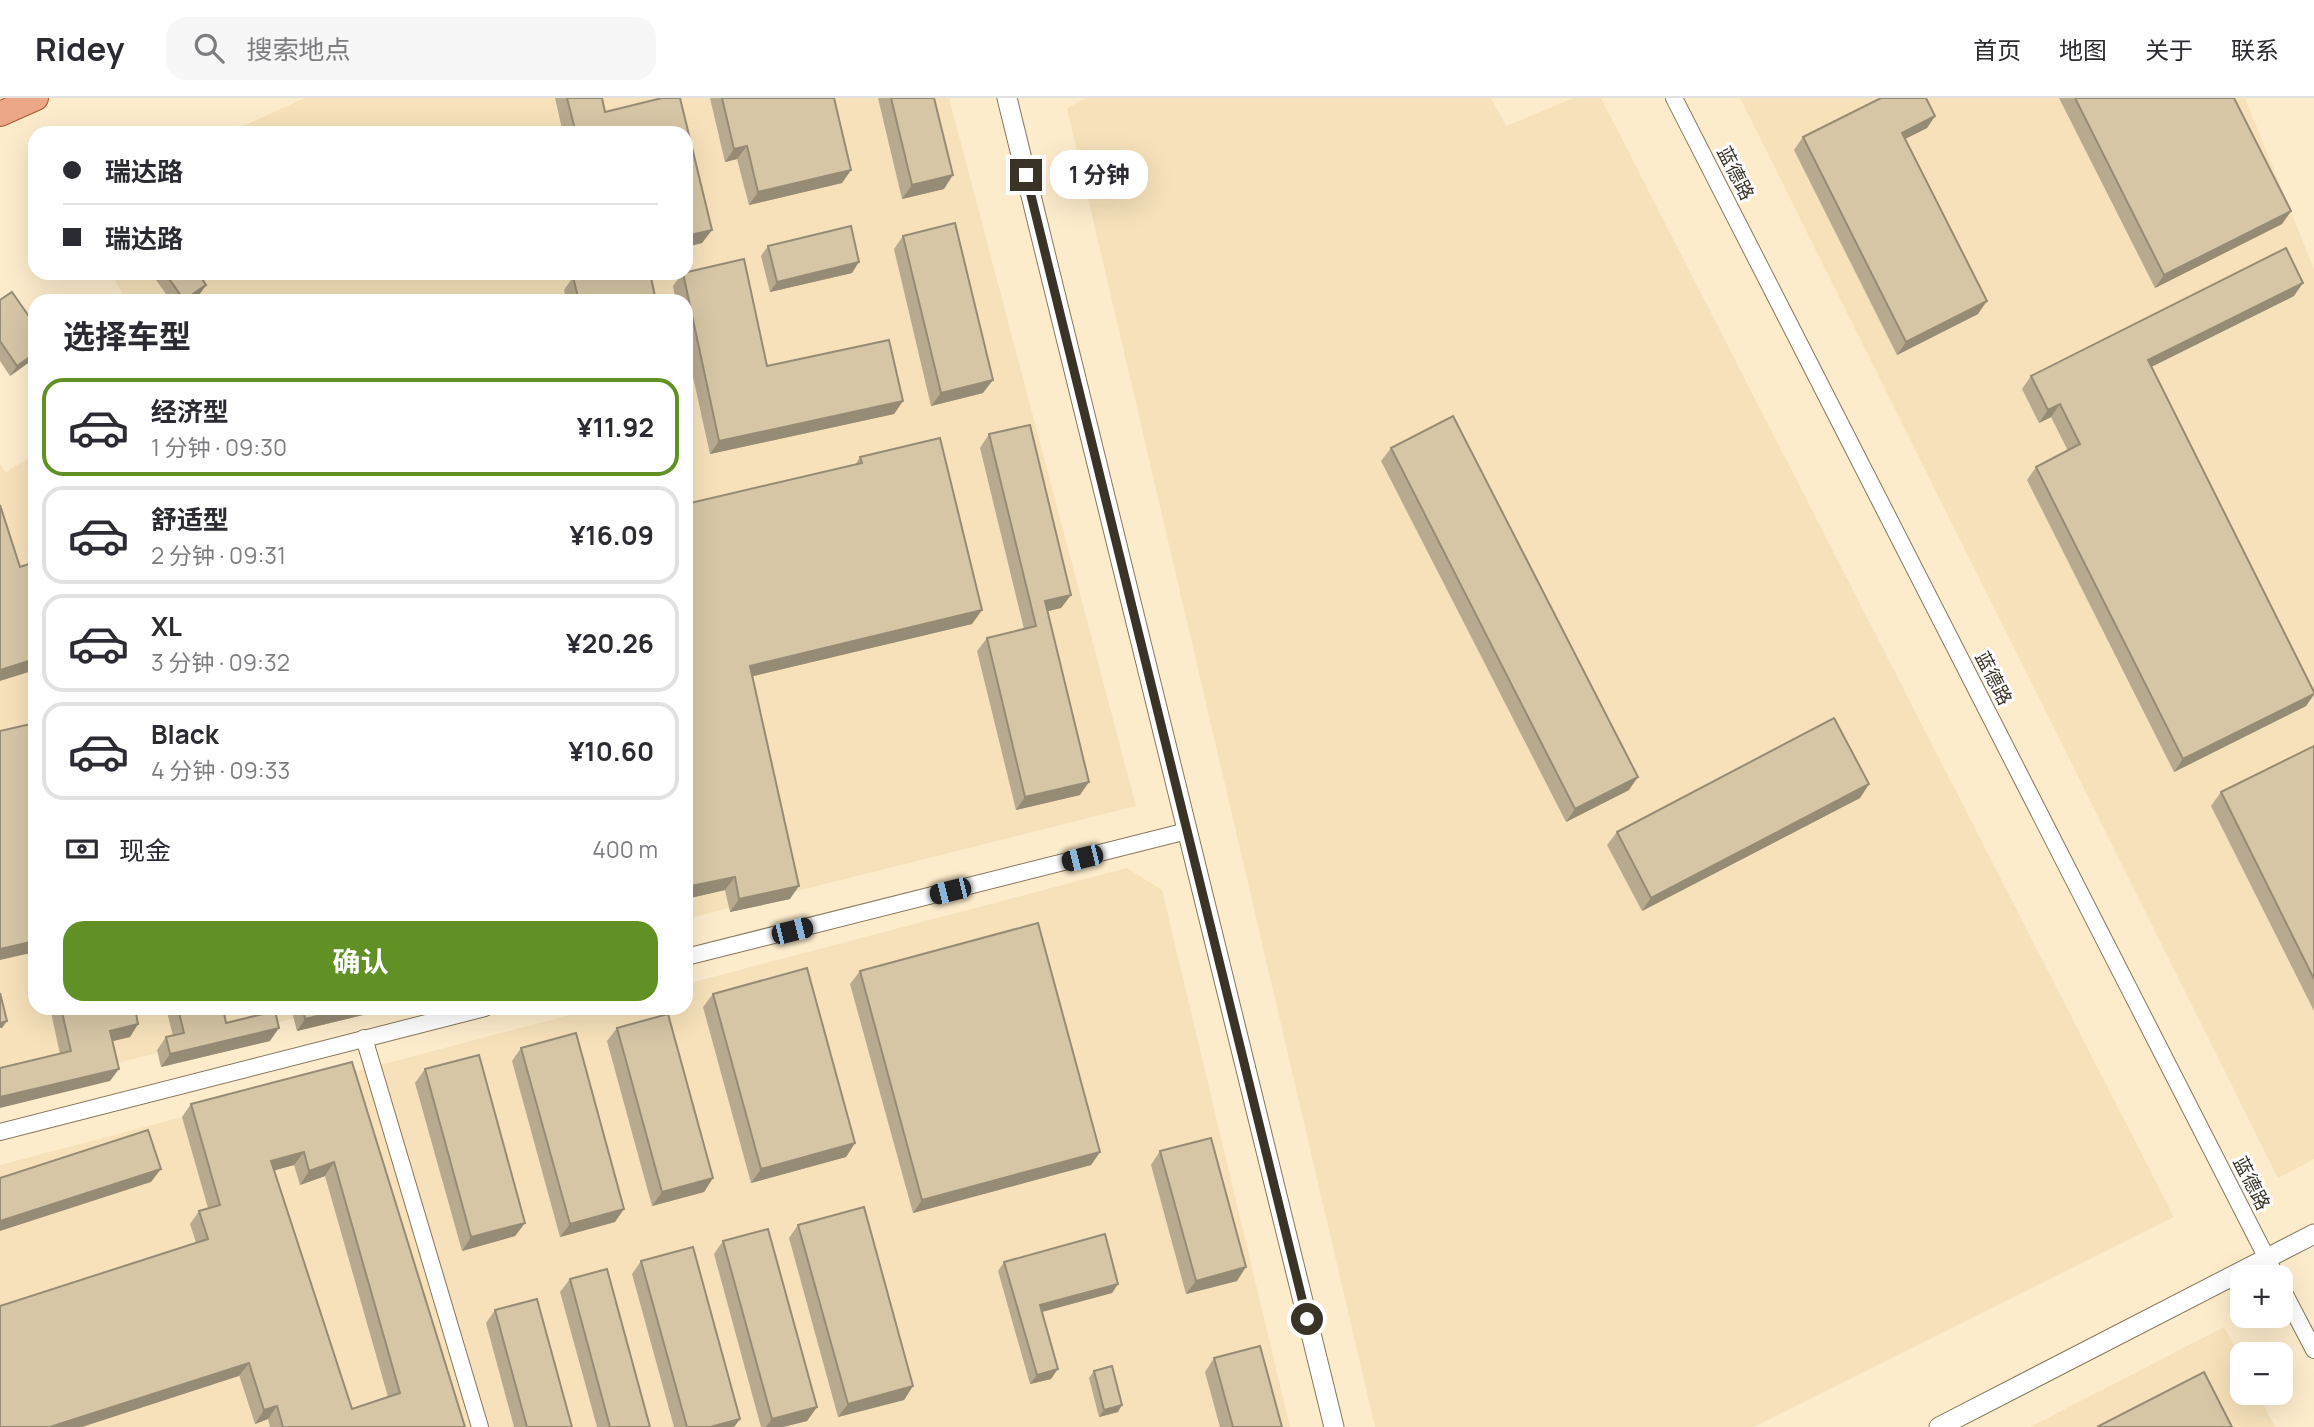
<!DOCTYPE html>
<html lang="zh">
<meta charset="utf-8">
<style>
body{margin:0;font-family:Manrope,"Noto Sans SC",sans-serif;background:#f7f7f7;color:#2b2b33;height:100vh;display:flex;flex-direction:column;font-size:26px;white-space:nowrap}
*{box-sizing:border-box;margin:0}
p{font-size:23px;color:#7c7c81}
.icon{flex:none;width:38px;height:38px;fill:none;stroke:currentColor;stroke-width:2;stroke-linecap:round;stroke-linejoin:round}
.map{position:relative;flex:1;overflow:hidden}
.details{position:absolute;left:28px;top:196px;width:665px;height:721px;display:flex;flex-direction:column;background:#fff;border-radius:21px;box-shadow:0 7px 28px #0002}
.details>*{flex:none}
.hud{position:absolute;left:28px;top:28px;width:665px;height:154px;border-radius:21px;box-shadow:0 7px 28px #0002;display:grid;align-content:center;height:154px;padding:0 35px;background:#fff}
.controls{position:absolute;left:2230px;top:1167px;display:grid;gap:14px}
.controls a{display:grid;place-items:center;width:63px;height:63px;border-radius:14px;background:#fff;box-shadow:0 7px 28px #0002;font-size:35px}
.end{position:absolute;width:32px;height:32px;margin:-16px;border:9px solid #3a3327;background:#fff;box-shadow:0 0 0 4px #fff}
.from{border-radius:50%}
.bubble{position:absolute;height:49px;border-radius:21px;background:#fff;box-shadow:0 7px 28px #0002;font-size:23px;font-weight:700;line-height:49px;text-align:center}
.car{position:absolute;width:21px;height:42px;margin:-21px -10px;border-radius:9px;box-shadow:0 0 5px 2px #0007;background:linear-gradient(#222 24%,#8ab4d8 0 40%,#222 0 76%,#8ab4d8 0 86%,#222 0)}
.hud b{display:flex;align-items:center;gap:24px;height:66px;font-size:26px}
.hud b+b{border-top:2px solid #e1e1e2}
.hud i{width:18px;height:18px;background:#2b2b33}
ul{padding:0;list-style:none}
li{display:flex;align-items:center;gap:21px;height:98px;margin:0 14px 10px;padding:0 21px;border:4px solid #e1e1e2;border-radius:21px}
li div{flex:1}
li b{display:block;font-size:26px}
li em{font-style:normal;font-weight:700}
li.active{border-color:#619024}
li>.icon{width:63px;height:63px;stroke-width:1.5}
h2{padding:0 35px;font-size:32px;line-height:84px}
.pay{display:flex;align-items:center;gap:18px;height:77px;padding:0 35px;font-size:26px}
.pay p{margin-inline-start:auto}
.action{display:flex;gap:14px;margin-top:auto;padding:14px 35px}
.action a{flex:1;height:80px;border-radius:21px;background:#619024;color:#fff;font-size:28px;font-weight:700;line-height:80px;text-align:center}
header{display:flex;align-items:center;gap:42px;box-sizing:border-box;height:98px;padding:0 35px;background:#fff;border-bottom:2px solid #e1e1e2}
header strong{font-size:33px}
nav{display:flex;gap:38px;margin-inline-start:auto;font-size:24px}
.search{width:490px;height:63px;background:#f7f7f7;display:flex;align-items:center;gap:18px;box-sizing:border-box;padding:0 24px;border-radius:21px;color:#7c7c81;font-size:26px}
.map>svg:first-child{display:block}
.built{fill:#f6e1ba}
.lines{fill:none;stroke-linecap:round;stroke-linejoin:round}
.minor-casing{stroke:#86775a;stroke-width:18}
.tertiary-casing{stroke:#86775a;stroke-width:21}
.primary-casing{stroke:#a65831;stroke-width:26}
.minor{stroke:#fff;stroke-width:16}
.tertiary{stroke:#fff;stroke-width:19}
.primary{stroke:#eca787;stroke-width:24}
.wall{fill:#b8aa8f;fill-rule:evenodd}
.shaded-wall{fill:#968b74}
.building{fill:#d6c6a6;stroke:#968b74;stroke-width:2;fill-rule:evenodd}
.route{stroke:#3a3327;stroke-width:9}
.labels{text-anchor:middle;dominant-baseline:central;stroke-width:6;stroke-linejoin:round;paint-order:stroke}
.street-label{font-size:19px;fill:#3a3327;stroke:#fff}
</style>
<header>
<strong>Ridey</strong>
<div class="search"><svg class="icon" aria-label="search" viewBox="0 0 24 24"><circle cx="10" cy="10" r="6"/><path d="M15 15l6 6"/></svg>搜索地点</div>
<nav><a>首页</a><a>地图</a><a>关于</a><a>联系</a></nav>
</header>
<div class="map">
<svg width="2314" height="1329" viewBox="0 0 2314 1329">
<rect width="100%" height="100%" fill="#fdeccc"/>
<g class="built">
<path d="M 305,0 L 949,0 L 1136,708 L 686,821 L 686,203 L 127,203 L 110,175 L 686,175 L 686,35 L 227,35 Z"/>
<path d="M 1087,0 L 1491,0 L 1506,28 L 1574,0 L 1601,0 L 2174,1119 L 1754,1329 L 1375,1329 L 1067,10 Z"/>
<path d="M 1740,0 L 2245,0 L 2314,171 L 2314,1061 L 2278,1080 Z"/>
<path d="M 35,356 L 35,910 L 335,910 L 0,995 L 0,366 L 6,374 Z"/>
<path d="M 1127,770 L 1162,792 L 1290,1329 L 0,1329 L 0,1067 L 596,910 L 686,910 L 686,886 Z"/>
<path d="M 2224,1229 L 2242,1263 L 2242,1295 L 2258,1295 L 2275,1329 L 2030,1329 Z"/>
</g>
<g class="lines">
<defs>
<g id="minor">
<path d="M 1674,0 L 2277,1180"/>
<path d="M 686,859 L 1187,733"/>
<path d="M 364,940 L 480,1329"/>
<path d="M 0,1034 L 485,910"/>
<path d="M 2280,1187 L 2314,1252"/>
</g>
<g id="tertiary">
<path d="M 1007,0 L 1334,1329"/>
<path d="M 1939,1329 L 2314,1136"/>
</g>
<path id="primary" d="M 0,16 L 36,0"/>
</defs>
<use href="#minor" class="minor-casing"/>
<use href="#tertiary" class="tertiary-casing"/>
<use href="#primary" class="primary-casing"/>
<use href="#minor" class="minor"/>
<use href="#tertiary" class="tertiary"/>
<use href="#primary" class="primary"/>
</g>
<g class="wall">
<path d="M 555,0 L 602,0 L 605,14 L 662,0 L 680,0 L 712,132 L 702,145 L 686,149 L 686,35 L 563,35 Z"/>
<path d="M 710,0 L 834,0 L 851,72 L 842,85 L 749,107 L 737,61 L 725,64 Z"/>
<path d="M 878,0 L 934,0 L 944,91 L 902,101 Z"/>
<path d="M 2059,0 L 2234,0 L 2291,113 L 2282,126 L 2155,190 Z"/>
<path d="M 1935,18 L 1927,30 L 1905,41 L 1978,216 L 1897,257 L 1794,52 L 1803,39 Z"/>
<path d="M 903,138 L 983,295 L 931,308 L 894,151 Z"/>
<path d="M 768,148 L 852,175 L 770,194 L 761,158 Z"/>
<path d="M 151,175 L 198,175 L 206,187 L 199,197 L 191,203 L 171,203 Z"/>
<path d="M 682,175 L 767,268 L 903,303 L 894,316 L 710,356 L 686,247 L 686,203 L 676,203 L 673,188 Z"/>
<path d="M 573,179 L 656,203 L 566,203 L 564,192 Z"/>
<path d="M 2294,198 L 2151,269 L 2314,594 L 2314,597 L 2306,608 L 2174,674 L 2027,382 L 2036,369 L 2068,353 L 2051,319 L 2039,325 L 2022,291 L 2031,278 Z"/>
<path d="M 0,202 L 35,260 L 10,278 L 0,263 Z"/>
<path d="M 989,336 L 1071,497 L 1061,510 L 1048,513 L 1080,697 L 1016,712 L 977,553 L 987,540 L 1024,531 L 980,350 Z"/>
<path d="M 1391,350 L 1629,692 L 1566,724 L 1381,363 Z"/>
<path d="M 860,359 L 982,512 L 972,526 L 753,578 L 790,801 L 730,814 L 725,792 L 686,801 L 686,406 L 855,367 Z"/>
<path d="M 2314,648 L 2314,913 L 2211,708 L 2221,694 Z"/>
<path d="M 1869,686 L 1860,700 L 1642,813 L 1607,747 L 1617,734 Z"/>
<path d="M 860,873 L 1100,1054 L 1091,1067 L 913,1115 L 850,886 Z"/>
<path d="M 713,896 L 855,1045 L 846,1059 L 751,1085 L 703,909 Z"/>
<path d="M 50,910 L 135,910 L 138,926 L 130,939 L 112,943 L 110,983 L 60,956 Z"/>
<path d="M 166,910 L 223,910 L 226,925 L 270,943 L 161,969 L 157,952 L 166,939 L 173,938 Z"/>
<path d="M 295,910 L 392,910 L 297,933 L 292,914 Z"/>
<path d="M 617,930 L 713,1080 L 704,1094 L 652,1108 L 607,943 Z"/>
<path d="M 521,950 L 615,1124 L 560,1139 L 512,963 Z"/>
<path d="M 352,964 L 465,1329 L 270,1329 L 268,1321 L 255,1326 L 190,1126 L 199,1113 L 208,1110 L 182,1019 L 191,1006 ZM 294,1067 L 300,1087 L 325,1078 L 388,1299 L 352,1311 L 274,1072 Z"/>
<path d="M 425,971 L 525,1125 L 515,1138 L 462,1153 L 415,985 Z"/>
<path d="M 1160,1053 L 1237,1183 L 1186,1196 L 1151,1067 Z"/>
<path d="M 798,1127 L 913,1288 L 904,1302 L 838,1319 L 789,1140 Z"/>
<path d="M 723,1143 L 817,1309 L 807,1323 L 783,1329 L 761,1329 L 714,1156 Z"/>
<path d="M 641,1163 L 740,1321 L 734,1329 L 674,1329 L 632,1176 Z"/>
<path d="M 1004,1164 L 1118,1186 L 1112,1195 L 1042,1214 L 1051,1281 L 1030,1286 L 998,1173 Z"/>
<path d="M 570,1181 L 650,1329 L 597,1329 L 560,1194 Z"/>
<path d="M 495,1212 L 572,1329 L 514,1329 L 486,1225 Z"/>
<path d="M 1214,1260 L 1282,1329 L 1220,1329 L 1205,1274 Z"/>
<path d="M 1094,1273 L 1118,1314 L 1099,1319 L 1089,1280 Z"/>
</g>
<g class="shaded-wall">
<path d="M 1935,18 L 1927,30 L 1893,47 L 1902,35 Z"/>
<path d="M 747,48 L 737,61 L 725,64 L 734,51 Z"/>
<path d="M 851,72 L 842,85 L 749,107 L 758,94 Z"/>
<path d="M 953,77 L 944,91 L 902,101 L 912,87 Z"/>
<path d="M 2291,113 L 2282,126 L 2155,190 L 2164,177 Z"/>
<path d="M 712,132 L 702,145 L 686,149 L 686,138 Z"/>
<path d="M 859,164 L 852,175 L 770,194 L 777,184 Z"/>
<path d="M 2303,185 L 2294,198 L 2139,275 L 2148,262 Z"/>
<path d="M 206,187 L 199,197 L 191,203 L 184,203 Z"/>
<path d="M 1987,203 L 1978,216 L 1897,257 L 1906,244 Z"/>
<path d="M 35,255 L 35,260 L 10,278 L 17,268 Z"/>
<path d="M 993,282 L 983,295 L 931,308 L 941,295 Z"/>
<path d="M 903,303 L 894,316 L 710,356 L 719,343 Z"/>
<path d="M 2060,306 L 2051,319 L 2039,325 L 2048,312 Z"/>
<path d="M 1071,497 L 1061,510 L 1036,516 L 1045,503 Z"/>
<path d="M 982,512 L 972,526 L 741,581 L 750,568 Z"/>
<path d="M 35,561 L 35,572 L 0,583 L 0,572 Z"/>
<path d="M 2314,596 L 2306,608 L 2174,674 L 2183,661 Z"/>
<path d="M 1638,679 L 1629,692 L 1566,724 L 1575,711 Z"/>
<path d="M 1089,684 L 1080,697 L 1016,712 L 1025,699 Z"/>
<path d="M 1869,686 L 1860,700 L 1642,813 L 1651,800 Z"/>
<path d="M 735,779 L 725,792 L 686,801 L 686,789 Z"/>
<path d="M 799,788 L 790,801 L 730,814 L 739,801 Z"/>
<path d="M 35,843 L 35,854 L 0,862 L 0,851 Z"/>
<path d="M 350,910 L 392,910 L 297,933 L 305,921 Z"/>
<path d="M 7,923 L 2,930 L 0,930 L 0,925 Z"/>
<path d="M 138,926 L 130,939 L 101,946 L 110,933 Z"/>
<path d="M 279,930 L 270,943 L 161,969 L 170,956 Z"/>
<path d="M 119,971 L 110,983 L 0,1010 L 0,999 Z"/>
<path d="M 855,1045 L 846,1059 L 751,1085 L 761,1071 Z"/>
<path d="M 304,1054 L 294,1067 L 262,1076 L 271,1063 Z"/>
<path d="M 1100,1054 L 1091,1067 L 913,1115 L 922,1102 Z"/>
<path d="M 334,1064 L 325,1078 L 300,1087 L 309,1073 Z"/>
<path d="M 161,1071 L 151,1084 L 0,1133 L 0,1123 Z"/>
<path d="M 713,1080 L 704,1094 L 652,1108 L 662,1094 Z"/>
<path d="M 624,1111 L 615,1124 L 560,1139 L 570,1126 Z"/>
<path d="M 525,1125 L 515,1138 L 462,1153 L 471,1139 Z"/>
<path d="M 1246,1169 L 1237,1183 L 1186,1196 L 1196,1183 Z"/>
<path d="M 1118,1186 L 1112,1195 L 1034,1216 L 1040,1207 Z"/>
<path d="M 249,1265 L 239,1278 L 82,1329 L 50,1329 Z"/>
<path d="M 1058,1271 L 1051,1281 L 1030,1286 L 1037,1277 Z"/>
<path d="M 913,1288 L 904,1302 L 838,1319 L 848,1306 Z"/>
<path d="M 1122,1307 L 1118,1314 L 1099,1319 L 1104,1312 Z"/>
<path d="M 277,1308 L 268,1321 L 255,1326 L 264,1312 Z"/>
<path d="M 817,1309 L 807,1323 L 783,1329 L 766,1329 L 772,1321 Z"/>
<path d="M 740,1321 L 734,1329 L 710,1329 Z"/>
</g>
<g class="building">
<path d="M 567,0 L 602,0 L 605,14 L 662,0 L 680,0 L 712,132 L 686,138 L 686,35 L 576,35 Z"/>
<path d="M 722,0 L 834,0 L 851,72 L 758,94 L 747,48 L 734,51 Z"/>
<path d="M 891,0 L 934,0 L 953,77 L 912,87 Z"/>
<path d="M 1881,0 L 1926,0 L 1935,18 L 1902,35 L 1987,203 L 1906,244 L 1803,39 Z"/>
<path d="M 2075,0 L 2234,0 L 2291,113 L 2164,177 Z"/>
<path d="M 955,125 L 993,282 L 941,295 L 903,138 Z"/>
<path d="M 851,128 L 859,164 L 777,184 L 768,148 Z"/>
<path d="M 2286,150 L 2303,185 L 2148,262 L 2314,594 L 2314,596 L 2183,661 L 2036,369 L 2080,346 L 2060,306 L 2048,312 L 2031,278 Z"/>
<path d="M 744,161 L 767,268 L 889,242 L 903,303 L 719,343 L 683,175 Z"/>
<path d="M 165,175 L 198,175 L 206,187 L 184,202 Z"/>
<path d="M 588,175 L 650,175 L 656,203 L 579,203 L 573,179 Z"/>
<path d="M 12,194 L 35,227 L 35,255 L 17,268 L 0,243 L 0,202 Z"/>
<path d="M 1453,318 L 1638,679 L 1575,711 L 1391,350 Z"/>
<path d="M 686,326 L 690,341 L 686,342 Z"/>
<path d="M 1030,327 L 1071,497 L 1045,503 L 1089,684 L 1025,699 L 987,540 L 1036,528 L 989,336 Z"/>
<path d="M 940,340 L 982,512 L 750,568 L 799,788 L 739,801 L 735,779 L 686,789 L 686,406 L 862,365 L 860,359 Z"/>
<path d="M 0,407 L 20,469 L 35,464 L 35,561 L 0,572 Z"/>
<path d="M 1834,620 L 1869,686 L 1651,800 L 1617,734 Z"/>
<path d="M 35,625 L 35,843 L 0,851 L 0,633 Z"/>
<path d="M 2314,648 L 2314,881 L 2221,694 Z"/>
<path d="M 1038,825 L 1100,1054 L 922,1102 L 860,873 Z"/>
<path d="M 807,870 L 855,1045 L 761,1071 L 713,896 Z"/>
<path d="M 0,895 L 7,923 L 0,925 Z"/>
<path d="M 61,910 L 135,910 L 138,926 L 110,933 L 119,971 L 0,999 L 0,970 L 71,953 Z"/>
<path d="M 178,910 L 223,910 L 226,925 L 275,913 L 279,930 L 170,956 L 166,939 L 184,935 Z"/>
<path d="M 303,910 L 350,910 L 305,921 Z"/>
<path d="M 668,916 L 713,1080 L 662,1094 L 617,930 Z"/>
<path d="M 576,935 L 624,1111 L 570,1126 L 521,950 Z"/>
<path d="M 479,957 L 525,1125 L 471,1139 L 425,971 Z"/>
<path d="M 352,964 L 465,1329 L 283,1329 L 277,1308 L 264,1312 L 249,1265 L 50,1329 L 0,1329 L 0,1208 L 208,1141 L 199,1113 L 220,1107 L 191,1006 ZM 304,1054 L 309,1073 L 334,1064 L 400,1295 L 352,1311 L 271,1063 Z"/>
<path d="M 148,1032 L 161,1071 L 0,1123 L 0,1080 Z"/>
<path d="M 1211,1040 L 1246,1169 L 1196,1183 L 1160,1053 Z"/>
<path d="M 864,1109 L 913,1288 L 848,1306 L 798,1127 Z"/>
<path d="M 768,1131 L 817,1309 L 772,1321 L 723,1143 Z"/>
<path d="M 1105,1136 L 1118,1186 L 1040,1207 L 1058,1271 L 1037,1277 L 1004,1164 Z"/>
<path d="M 693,1149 L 740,1321 L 710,1329 L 687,1329 L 641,1163 Z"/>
<path d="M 607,1171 L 650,1329 L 610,1329 L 570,1181 Z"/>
<path d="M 537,1201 L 572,1329 L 527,1329 L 495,1212 Z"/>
<path d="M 1260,1248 L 1282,1329 L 1233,1329 L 1214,1260 Z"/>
<path d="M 1112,1268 L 1122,1307 L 1104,1312 L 1094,1273 Z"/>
<path d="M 2204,1274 L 2232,1329 L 2097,1329 Z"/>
</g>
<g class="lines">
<path class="route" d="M 1026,77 L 1307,1221"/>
</g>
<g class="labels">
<g class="street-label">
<text transform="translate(1736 75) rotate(63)">蓝德路</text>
<text transform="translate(1994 580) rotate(63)">蓝德路</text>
<text transform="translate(2252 1085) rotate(63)">蓝德路</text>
</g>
</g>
</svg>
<div class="controls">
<a>+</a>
<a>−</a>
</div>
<i class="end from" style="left:1307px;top:1221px"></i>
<i class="end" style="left:1026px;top:77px"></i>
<div class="bubble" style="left:1050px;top:52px;width:98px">1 分钟</div>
<i class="car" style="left:1082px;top:760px;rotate:256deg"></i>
<i class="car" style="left:950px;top:793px;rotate:256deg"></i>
<i class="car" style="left:792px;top:833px;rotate:76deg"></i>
<div class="hud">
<b><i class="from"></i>瑞达路</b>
<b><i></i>瑞达路</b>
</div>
<section class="details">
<h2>选择车型</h2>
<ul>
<li class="active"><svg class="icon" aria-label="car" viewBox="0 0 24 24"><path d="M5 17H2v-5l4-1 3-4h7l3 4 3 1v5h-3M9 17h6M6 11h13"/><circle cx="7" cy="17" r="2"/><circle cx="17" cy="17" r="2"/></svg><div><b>经济型</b><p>1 分钟 · 09:30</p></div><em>¥11.92</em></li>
<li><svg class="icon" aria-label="car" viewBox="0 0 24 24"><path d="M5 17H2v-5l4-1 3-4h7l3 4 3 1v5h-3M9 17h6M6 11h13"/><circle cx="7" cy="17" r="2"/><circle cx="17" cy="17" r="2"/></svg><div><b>舒适型</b><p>2 分钟 · 09:31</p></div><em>¥16.09</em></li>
<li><svg class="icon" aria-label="car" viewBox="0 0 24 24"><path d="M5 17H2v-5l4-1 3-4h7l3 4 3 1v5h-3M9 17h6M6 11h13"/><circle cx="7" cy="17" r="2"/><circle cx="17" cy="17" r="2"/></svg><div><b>XL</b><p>3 分钟 · 09:32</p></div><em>¥20.26</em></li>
<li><svg class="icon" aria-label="car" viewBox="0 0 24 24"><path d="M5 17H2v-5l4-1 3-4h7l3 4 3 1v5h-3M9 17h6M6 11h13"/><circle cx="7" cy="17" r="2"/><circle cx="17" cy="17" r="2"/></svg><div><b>Black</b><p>4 分钟 · 09:33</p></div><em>¥10.60</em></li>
</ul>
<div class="pay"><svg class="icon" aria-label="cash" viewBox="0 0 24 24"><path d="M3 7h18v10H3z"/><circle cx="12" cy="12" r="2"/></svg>现金<p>400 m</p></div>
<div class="action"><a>确认</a></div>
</section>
</div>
